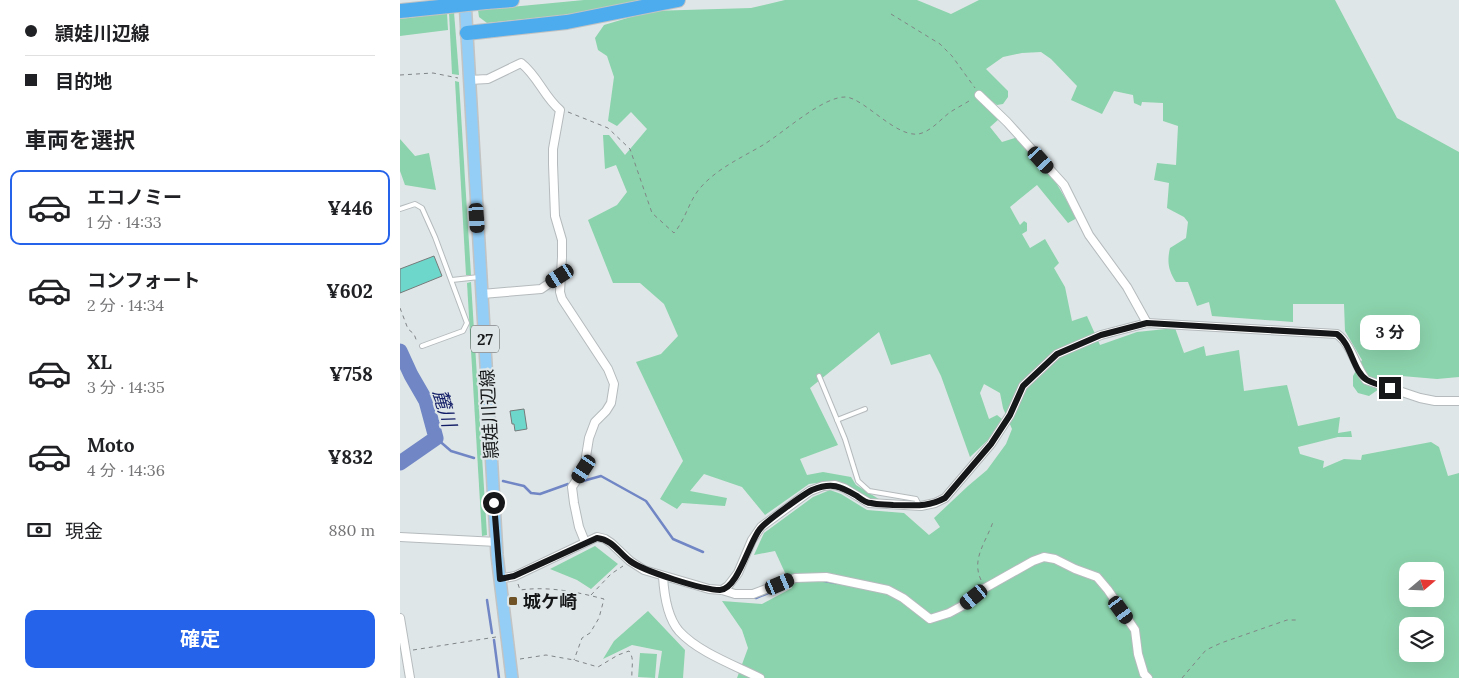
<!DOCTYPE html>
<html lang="ja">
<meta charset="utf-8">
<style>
body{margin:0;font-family:Lora,"Noto Sans JP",serif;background:#f2f2f2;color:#202124;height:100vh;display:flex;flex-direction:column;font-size:19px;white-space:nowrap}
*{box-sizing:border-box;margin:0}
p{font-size:16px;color:#757577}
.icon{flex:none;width:28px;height:28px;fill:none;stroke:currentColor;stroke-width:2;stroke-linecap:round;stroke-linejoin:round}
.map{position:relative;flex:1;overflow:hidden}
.details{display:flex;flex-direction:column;background:#fff;width:400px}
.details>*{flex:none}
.hud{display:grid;align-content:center;height:110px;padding:0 25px;background:#fff}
.needle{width:32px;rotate:71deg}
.fabs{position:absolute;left:999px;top:562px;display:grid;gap:10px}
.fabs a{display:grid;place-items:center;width:45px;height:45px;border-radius:10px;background:#fff;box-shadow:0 5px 20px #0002;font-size:25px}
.end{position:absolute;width:22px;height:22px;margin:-11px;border:6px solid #151718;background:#fff;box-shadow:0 0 0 2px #fff}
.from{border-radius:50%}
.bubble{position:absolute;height:35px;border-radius:10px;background:#fff;box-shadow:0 5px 20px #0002;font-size:16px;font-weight:700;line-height:35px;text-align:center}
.car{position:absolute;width:15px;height:30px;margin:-15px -8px;border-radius:6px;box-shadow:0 0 4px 1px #0007;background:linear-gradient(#222 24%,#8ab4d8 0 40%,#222 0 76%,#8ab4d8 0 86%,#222 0)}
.hud b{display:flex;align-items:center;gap:18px;height:48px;font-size:19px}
.hud b+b{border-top:1px solid #e0e0e0}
.hud i{width:12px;height:12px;background:#202124}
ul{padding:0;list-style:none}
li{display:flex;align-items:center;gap:15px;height:75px;margin:0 10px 8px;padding:0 15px;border:2px solid transparent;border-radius:10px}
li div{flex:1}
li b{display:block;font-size:19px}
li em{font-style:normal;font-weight:700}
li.on{border-color:#2563eb}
li>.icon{width:45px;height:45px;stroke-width:1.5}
h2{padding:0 25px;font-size:22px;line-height:60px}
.pay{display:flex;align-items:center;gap:12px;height:55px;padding:0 25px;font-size:19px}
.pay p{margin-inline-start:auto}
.primary-button{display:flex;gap:10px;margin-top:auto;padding:10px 25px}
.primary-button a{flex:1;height:58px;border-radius:10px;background:#2563eb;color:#fff;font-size:20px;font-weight:700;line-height:58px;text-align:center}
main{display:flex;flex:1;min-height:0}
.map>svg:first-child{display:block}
.green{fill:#8bd3ac;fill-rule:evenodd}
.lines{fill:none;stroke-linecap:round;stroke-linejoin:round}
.stream{stroke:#7086c5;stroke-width:2.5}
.river{stroke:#7086c5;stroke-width:15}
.building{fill:#6ed7cc;stroke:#757b7a}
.lane-casing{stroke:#b5bbbd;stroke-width:6}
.street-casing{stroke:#b5bbbd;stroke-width:10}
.primary-casing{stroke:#c2c3c3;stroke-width:14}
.highway-casing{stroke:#c2c3c3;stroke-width:16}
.path{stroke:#808586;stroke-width:1;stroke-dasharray:4 4;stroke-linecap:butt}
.lane{stroke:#fff;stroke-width:4}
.street{stroke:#fff;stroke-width:8}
.primary{stroke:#94cdf5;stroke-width:11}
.highway{stroke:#4dacee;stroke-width:14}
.highway-bridge-casing{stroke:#c2c3c3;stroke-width:16;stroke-linecap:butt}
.highway-bridge{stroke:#4dacee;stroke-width:14}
.route{stroke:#151718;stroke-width:6}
.poi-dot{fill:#6f5326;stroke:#dfe6e7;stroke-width:2}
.labels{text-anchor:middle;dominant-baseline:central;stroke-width:4.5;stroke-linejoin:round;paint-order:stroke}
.shield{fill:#dfe6e7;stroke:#525556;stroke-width:1}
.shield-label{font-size:16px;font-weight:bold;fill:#151718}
.street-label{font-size:18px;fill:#151718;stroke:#dfe6e7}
.poi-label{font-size:18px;font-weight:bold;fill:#151718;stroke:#dfe6e7;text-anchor:start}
.water-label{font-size:19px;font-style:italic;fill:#121d67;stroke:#dfe6e7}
</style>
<main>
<section class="details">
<div class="hud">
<b><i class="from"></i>頴娃川辺線</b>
<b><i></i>目的地</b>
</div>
<h2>車両を選択</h2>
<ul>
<li class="on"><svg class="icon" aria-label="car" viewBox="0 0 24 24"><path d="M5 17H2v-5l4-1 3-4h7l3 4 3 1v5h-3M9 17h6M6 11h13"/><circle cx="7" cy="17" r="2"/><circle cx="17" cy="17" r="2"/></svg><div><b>エコノミー</b><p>1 分 · 14:33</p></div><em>¥446</em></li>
<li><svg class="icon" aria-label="car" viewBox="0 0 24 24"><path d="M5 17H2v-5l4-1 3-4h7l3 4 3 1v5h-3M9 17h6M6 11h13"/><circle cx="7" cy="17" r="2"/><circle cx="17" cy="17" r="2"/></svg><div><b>コンフォート</b><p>2 分 · 14:34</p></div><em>¥602</em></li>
<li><svg class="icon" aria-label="car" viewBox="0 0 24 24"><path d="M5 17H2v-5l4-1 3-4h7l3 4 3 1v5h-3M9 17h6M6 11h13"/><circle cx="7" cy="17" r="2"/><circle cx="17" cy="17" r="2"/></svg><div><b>XL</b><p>3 分 · 14:35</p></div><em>¥758</em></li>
<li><svg class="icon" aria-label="car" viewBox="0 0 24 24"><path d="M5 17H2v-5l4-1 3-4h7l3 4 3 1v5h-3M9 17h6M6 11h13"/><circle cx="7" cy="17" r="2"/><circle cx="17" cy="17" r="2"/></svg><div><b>Moto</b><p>4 分 · 14:36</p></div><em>¥832</em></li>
</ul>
<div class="pay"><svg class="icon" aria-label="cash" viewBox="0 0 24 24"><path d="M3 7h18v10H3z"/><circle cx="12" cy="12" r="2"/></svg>現金<p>880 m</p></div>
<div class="primary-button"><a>確定</a></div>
</section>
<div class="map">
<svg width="1059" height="678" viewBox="0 0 1059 678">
<rect width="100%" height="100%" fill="#dfe6e7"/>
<g class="green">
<path d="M 184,0 L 261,0 L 193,12 L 87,23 L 79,17 L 78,10 Z"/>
<path d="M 385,0 L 517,0 L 551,14 L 579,0 L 935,0 L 997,118 L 1059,152 L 1059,377 L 1037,379 L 990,375 L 979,389 L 969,396 L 958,393 L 953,386 L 953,376 L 962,360 L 945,331 L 944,304 L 893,304 L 893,322 L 812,316 L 809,302 L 797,306 L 788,282 L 776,282 C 768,270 767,261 770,248 L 786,238 L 788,222 L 784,217 L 767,208 L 769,183 L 754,180 L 757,163 L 776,165 L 778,126 L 763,121 L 763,103 L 742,102 L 741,106 L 734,103 L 733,95 L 714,91 L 702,114 L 671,100 L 677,86 L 651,59 L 641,52 L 622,53 L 603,57 L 586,69 L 608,91 L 608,97 L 603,104 L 597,105 L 580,92 L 575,95 L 599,119 L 590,127 L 602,142 L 618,137 L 652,176 L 677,218 L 668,223 L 637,185 L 610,207 L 620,225 L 624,221 L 627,223 L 627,231 L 622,234 L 630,248 L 645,239 L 659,263 L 654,268 L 665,287 L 672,321 L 687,316 L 700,345 L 737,332 L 775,328 L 784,353 L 804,346 L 806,356 L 839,350 L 844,391 L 887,385 L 898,426 L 940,417 L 938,433 L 951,431 L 952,437 L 938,437 L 898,447 L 900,454 L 924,461 L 923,468 L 944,459 L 961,460 L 962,455 L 1031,442 L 1039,447 L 1048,476 L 1059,473 L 1059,678 L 337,678 L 348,648 L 342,630 L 322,601 L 362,604 L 392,588 L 375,551 L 354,555 L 364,533 L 413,497 L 430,490 L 441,494 L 467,510 L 504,513 L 529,535 L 540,527 L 534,518 L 568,486 L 587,470 L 606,444 L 612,429 L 603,408 L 600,393 L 584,384 L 580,393 L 589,419 L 597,415 L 602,419 L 588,440 L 570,457 L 541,376 L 530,354 L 491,365 L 479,332 L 410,388 L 438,445 L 400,459 L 407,475 L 423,472 L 451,477 L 456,485 L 482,501 L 470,499 L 447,485 L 432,481 L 409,484 L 365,515 L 342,487 L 304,474 L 290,491 L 327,498 L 325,506 L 282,503 L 277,509 L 260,499 L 283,461 L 236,362 L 261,354 L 278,336 L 264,304 L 240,283 L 213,283 L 188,220 L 217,205 L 227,192 L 216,165 L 205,169 L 203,135 L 209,135 L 225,155 L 247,129 L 231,112 L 217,126 L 208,121 L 214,77 L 207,56 L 198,50 L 195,38 L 204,25 L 251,11 L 351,8 ZM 1008,571 L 1035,571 L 1035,599 L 1008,599 ZM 1008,626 L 1035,626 L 1035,654 L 1008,654 Z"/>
<path d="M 49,12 L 54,12 L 59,75 L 52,74 Z"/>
<path d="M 47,13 L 48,30 L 0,36 L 0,19 Z"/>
<path d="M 55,81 L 59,82 L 71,275 L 66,275 Z"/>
<path d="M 0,139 L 15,156 L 29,153 L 36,190 L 5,185 L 0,171 Z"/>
<path d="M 71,282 L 87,535 L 82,536 L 67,283 Z"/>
<path d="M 195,546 L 218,564 L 191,589 L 177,580 L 150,569 Z"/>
<path d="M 248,611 L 285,650 L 283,678 L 258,678 L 262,651 L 232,645 L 203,659 L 214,641 Z"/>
<path d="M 240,653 L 257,654 L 255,678 L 238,677 Z"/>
</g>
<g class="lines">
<g class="stream">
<path d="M 36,438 L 51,451 L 74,458"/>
<path d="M 103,481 L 124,486 L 131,493 L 140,494 L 168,484"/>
<path d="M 183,481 L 201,476 L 246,501 L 273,539 L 303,552"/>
<path d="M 419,580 L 436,583"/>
<path d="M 353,597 L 356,598 L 383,587"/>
<path d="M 87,600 L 92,633"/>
<path d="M 94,640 L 99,678"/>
</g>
<path class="river" d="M 0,351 L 11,375 L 26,401 L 36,438 L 0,463"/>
</g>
<g class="building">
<path d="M 34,256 L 42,276 L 0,293 L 0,269 Z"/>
<path d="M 124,409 L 127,429 L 115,431 L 114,424 L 112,424 L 110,411 Z"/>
</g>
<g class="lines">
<defs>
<g id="lane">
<path d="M 0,209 L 15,204 L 22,208 L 35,237 L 67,323 L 63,331 L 22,346"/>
<path d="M 52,280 L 79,277"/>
<path d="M 419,376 L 445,439 L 458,481 L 469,491 L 516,499 L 519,505"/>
<path d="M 437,420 L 465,409"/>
</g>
<g id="street">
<path d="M 69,80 L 88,79 L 121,63 C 138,76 144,97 160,110 L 153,149 L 153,164 L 155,216 L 162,240 L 162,257 L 160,292 L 162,299 L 208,369 L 214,384 L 211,403 L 206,411 L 195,422 L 189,438 L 184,469 L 172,487 L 174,503 L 179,527 L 185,542"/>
<path d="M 579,95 L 607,122 L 664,185 L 689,235 L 727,287 L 747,323"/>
<path d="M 82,294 L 141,289 L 160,276"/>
<path d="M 0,537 L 97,542"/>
<path d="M 263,576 C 264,594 267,617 279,631 C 298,652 334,665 360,678"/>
<path d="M 99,579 L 115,576 L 197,537 L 205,539 L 211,543 L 230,561 L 244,570 L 309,589 L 322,590 L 335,594 L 353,594 L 395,578 L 426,577 L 488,590 L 503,598 L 530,619 L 549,613 L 562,606 L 585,588 L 633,561 L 644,557 L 655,559 L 675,569 L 697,577 L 708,590 L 735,630 L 738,654 L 744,674 L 748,678"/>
<path d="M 322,590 L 328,586 L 338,573 L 352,540 L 361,527 L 410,491 L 423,486 L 435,485 L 444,488 L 469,503 L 521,506 L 535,503 L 545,498 L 591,444 L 610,415 L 623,386 L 657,354 L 701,335 L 747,323 L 937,334 C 952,345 955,366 966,380 L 1020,398 L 1035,401 L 1059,401"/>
<path d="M 0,618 L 10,678"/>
</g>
<path id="primary" d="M 65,0 L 97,555 L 112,678"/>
<g id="highway">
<path d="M 86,2 L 112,0"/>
<path d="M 0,11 L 49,6"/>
<path d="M 67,33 L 167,22 L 278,0"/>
</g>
</defs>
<use href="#lane" class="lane-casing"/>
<use href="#street" class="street-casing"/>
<use href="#primary" class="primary-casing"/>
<use href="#highway" class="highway-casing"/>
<g class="path">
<path d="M 491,14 L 540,44 L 552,56 L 575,88"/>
<path d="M 0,75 L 33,73 L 58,78"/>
<path d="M 168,112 L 208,128 L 230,149 L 252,213 L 274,233 C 286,219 289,200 301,187 C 318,168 341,158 363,145 C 383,133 422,97 445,97 C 464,97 499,142 522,133 C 533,129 540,120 549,113 C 556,108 565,104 572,99"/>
<path d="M 0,308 L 8,329 L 14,334 L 17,342"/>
<path d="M 581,580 C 571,559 586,542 593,522"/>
<path d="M 118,584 L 120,590 C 149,586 177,592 204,599 L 199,618 L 190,633 L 182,638 L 174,660"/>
<path d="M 191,595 L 211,574 L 223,566"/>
<path d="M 13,650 L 96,637"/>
<path d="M 120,659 L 146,655 L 174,660 L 198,667 L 218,655 L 229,651 C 235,659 231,668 232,678"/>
<path d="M 782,678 L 806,650 L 821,643 L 887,620 L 896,620"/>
</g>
<use href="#lane" class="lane"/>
<use href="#street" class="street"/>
<use href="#primary" class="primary"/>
<use href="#highway" class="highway"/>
<defs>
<path id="highway-bridge" d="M 49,6 L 86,2"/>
</defs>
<use href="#highway-bridge" class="highway-bridge-casing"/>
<use href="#highway-bridge" class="highway-bridge"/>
</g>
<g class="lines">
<path class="route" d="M 94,503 L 100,579 L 114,576 L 197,538 C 213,540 218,552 230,561 C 243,571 303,590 320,590 C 338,589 349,542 360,529 C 365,522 404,494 412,490 C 432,482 440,486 457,496 C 461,499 466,503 471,503 C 478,505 486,504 493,505 C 514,505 526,508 545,498 L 591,444 L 610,415 L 623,386 L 657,354 L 701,335 L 747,323 L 937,334 C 952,345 953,372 967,380 C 974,384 983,386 990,388"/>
</g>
<rect class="poi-dot" x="108" y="596" width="10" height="10" rx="2.5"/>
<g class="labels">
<rect class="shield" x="71" y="325.5" width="28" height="27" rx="4"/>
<g class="shield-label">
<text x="85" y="339">27</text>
</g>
<g class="street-label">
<text transform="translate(89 414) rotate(-93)">頴娃川辺線</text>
</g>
<g class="poi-label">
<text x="123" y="601">城ケ崎</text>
</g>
<g class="water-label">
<text transform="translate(45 408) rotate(74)">麓川</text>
</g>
</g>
</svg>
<div class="fabs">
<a><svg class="needle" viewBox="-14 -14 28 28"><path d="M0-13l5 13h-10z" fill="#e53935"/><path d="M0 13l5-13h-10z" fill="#757577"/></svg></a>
<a><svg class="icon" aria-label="layers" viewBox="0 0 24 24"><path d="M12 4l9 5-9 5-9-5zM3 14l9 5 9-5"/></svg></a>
</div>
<i class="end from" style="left:94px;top:503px"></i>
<i class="end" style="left:990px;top:388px"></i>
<div class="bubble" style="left:960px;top:315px;width:60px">3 分</div>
<i class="car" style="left:641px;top:160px;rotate:138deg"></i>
<i class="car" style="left:77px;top:218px;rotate:176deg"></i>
<i class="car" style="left:160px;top:276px;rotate:237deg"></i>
<i class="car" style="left:184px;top:469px;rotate:213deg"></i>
<i class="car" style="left:380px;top:584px;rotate:67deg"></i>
<i class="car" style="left:574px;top:597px;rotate:231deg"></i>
<i class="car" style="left:721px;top:610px;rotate:144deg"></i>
</div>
</main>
